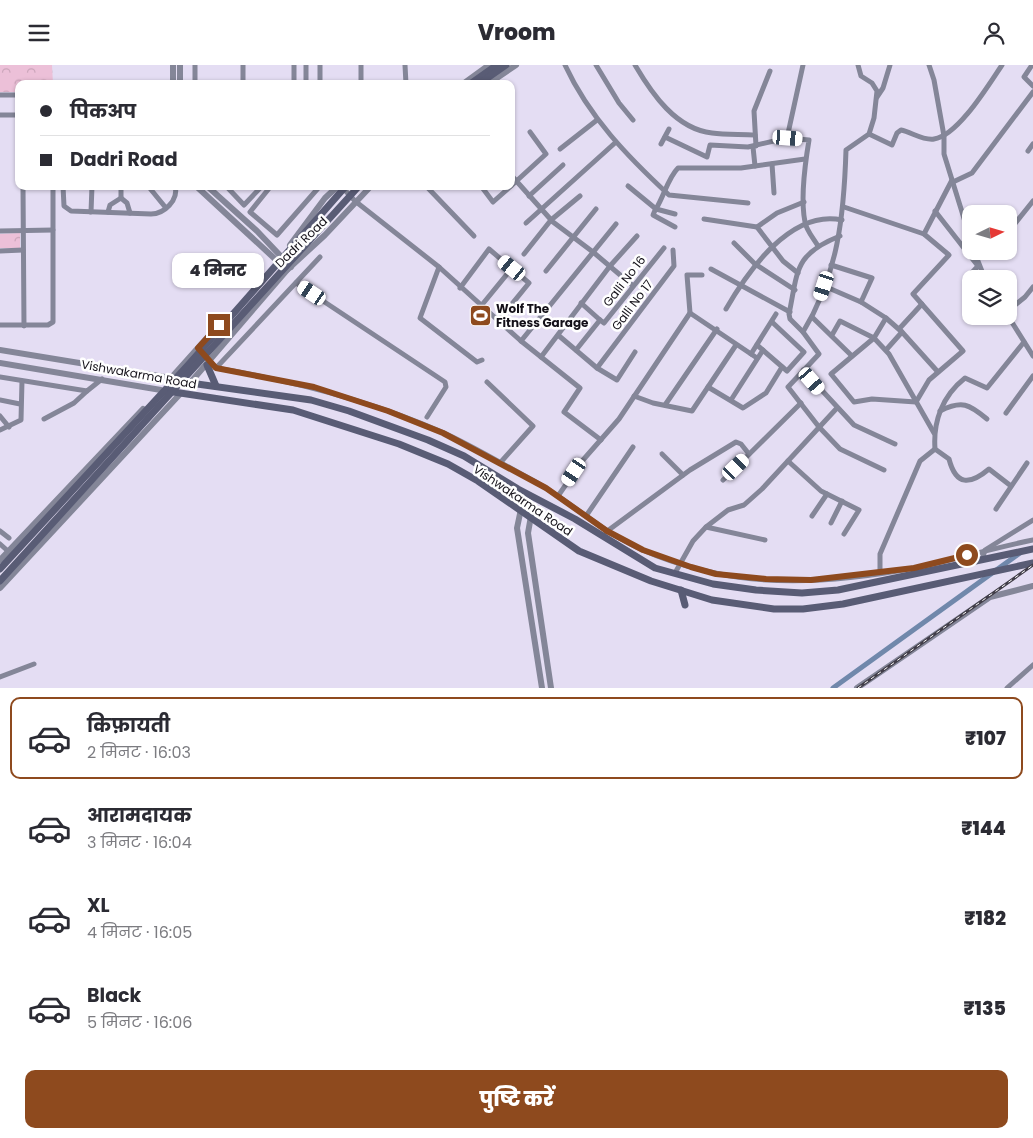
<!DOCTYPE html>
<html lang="hi">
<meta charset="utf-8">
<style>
body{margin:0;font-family:Poppins,"Noto Sans Devanagari",sans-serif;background:#f7f7f7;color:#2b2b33;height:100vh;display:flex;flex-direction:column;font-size:19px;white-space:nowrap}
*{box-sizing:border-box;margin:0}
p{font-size:16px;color:#7c7c81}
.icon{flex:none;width:28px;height:28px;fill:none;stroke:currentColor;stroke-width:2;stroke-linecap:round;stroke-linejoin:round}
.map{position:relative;height:623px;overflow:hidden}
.sheet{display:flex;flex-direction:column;background:#fff;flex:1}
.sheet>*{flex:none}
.banner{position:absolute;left:15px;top:15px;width:500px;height:110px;border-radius:10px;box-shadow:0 1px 4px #0004;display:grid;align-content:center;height:110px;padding:0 25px;background:#fff}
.needle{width:32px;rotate:85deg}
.tools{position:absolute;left:962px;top:140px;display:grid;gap:10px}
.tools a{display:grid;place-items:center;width:55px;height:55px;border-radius:10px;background:#fff;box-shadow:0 1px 4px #0004;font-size:25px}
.end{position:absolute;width:22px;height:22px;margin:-11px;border:6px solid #8e4a1e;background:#fff;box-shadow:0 0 0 2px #fff}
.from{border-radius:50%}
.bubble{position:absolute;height:35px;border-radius:10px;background:#fff;box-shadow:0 1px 4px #0004;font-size:16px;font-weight:800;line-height:35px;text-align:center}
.car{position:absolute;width:15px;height:30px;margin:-15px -8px;border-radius:6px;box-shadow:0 0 4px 1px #0007;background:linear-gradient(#fff 24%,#345 0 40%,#fff 0 76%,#345 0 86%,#fff 0)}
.banner b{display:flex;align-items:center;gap:18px;height:48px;font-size:19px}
.banner b+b{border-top:1px solid #e1e1e2}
.banner i{width:12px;height:12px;background:#2b2b33}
ul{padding:9px 0 0;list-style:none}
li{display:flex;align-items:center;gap:15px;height:82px;margin:0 10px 8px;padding:0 15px;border:2px solid transparent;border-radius:10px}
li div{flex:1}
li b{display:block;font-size:19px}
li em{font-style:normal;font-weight:800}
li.selected{border-color:#8e4a1e}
li>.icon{width:45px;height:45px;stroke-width:1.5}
.action{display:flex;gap:10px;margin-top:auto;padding:10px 25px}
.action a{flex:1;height:58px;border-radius:10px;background:#8e4a1e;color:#fff;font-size:20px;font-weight:800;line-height:58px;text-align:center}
header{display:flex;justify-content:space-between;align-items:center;height:65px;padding:0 25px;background:#fff;font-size:22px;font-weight:800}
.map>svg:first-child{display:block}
.park{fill:url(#park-crowns)}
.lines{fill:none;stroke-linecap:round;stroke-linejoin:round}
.canal{stroke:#7088ab;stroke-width:5}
.minor{stroke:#848698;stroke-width:5}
.tertiary{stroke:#848698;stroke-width:6}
.secondary{stroke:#595c75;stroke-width:7}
.rail-casing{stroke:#413d48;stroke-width:3}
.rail{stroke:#fff;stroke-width:1;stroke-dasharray:4;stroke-linecap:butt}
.secondary-bridge{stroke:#595c75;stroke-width:7}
.route{stroke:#8e4a1e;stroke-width:6}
.labels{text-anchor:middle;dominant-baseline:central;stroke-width:5;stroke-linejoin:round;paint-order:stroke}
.street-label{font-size:12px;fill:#131018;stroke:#fff}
.poi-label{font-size:12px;font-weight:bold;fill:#131018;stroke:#fff;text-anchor:start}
</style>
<header><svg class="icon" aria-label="menu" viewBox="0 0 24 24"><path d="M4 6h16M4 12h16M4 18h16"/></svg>Vroom<svg class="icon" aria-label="person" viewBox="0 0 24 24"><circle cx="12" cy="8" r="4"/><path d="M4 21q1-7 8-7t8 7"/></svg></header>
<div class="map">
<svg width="1033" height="623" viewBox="0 0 1033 623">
<defs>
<pattern id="park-crowns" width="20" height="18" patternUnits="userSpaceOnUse" patternTransform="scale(1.25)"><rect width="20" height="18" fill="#ecc0d8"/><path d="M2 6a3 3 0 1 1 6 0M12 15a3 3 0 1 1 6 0" fill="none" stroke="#caa4b9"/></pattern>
</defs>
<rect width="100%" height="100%" fill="#e4ddf3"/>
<g class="park">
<path d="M 0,0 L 52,0 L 53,19 L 19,19 L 19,27 L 0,27 Z"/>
<path d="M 20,168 L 20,183 L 0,183 L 0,169 Z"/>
</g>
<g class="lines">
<path class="canal" d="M 833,623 L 1020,488"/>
<g class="minor">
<path d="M 195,0 L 195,19"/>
<path d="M 243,0 L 243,19"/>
<path d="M 361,0 L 361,19"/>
<path d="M 405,0 L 406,19"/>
<path d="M 565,0 C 589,52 628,92 669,130 L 748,138"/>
<path d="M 596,0 L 619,38 L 633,55"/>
<path d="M 635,0 C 652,29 676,64 712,68 C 726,70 741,69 755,70"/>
<path d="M 858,0 L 861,11 L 872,18 L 877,26 L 874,53 L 869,69 L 846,85 C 844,150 838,210 803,267 L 819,289 L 788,322 L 819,362 L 840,384 L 884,405"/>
<path d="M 929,0 L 934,15 L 944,71 L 944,89 L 971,176"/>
<path d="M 1032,0 L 1024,12 L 1033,21"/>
<path d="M 294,19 L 294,0"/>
<path d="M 306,19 L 306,0"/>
<path d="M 320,19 L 320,0"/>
<path d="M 0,30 L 19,30"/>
<path d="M 877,32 L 883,23 L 890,0"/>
<path d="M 0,50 L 19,50"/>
<path d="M 869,69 L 892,80 L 897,68 L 901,65 C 911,67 924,76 934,74 C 958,71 989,19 1002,0"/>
<path d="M 665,72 L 707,92 L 710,80 L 748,82 L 787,73 L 803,0"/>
<path d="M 787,73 L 809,75 C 805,99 800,133 805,157 C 806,165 814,174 818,181"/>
<path d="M 661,79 L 669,64"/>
<path d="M 756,81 L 754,46 L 770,6"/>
<path d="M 753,82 L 755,101"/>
<path d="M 560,84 L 597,55"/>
<path d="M 1028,86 L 1033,79"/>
<path d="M 772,99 L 774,128"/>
<path d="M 511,110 L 553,157 L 593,187 L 632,220"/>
<path d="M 953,117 L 972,108 L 1033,27"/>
<path d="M 23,121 L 24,261"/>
<path d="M 63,121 L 64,141 L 71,146 L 151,149 C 164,149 179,135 175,121"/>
<path d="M 148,121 L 166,143"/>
<path d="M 226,121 L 244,140 L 262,121"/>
<path d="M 271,121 L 250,147 L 277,170 L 320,121"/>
<path d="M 341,121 L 355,136 L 439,202 L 521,276 L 580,323 L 564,347 L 601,375"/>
<path d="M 426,121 L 474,171"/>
<path d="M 481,121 L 493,137 L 511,121"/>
<path d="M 511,121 L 546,89 L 530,67"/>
<path d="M 628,121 L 656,144 L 675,149"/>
<path d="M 529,131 L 563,100"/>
<path d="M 121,133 L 121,121"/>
<path d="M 844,142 L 924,169 L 952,115"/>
<path d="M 656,143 L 653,150 L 675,162"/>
<path d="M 656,144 C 664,131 668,113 678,103 L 741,103 L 805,94"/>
<path d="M 935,146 L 978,201"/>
<path d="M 91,147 L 92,121"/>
<path d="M 108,147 L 110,140 L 121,133 L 127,138 L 130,148"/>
<path d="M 704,154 L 757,162 L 783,196 L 798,208"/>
<path d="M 526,158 L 616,77"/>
<path d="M 757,162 L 777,148 L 804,137"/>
<path d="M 0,166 L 53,165"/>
<path d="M 1009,166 L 1033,136"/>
<path d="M 734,178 L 755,199 L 795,225"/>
<path d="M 0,186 L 23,185"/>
<path d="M 974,186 L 985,214"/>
<path d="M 524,189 L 551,155 L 580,131"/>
<path d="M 439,202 L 420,253 L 477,297 L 482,295"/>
<path d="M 711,204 L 790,247"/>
<path d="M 546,206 L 596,144"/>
<path d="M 966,214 L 979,200"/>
<path d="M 296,218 L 445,317 L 446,322 L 427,352"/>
<path d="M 824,221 L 861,237 L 872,213 L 831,200"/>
<path d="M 460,223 L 489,184 L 529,218 L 498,256"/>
<path d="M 861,237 L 886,253 L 874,273 L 831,309 L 854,337 L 872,334 L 916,337 L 929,315 L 963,286 L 913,229 L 949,190 L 924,169"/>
<path d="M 581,238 L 600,255"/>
<path d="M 481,241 L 512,203"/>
<path d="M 726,244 C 748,206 791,144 842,155"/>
<path d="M 1009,245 L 1025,232 L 1033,222"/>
<path d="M 690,248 L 757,293"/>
<path d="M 1008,251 L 1033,291"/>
<path d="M 812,252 L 852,291"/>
<path d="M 600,255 L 604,258 L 664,183"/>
<path d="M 0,260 L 48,260 L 53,257 L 53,121"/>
<path d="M 899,264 L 922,239"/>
<path d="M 803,267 L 790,254 L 789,249 C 798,206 794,189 840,171"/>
<path d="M 902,267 L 938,307"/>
<path d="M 558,270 L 597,303 L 617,315 L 635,287"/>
<path d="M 832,270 L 840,256 L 874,273 L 889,289 L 934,368"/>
<path d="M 521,276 L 616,159"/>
<path d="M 757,280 L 787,306 L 804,287 L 772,257"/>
<path d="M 576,285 L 600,255"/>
<path d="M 886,285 L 902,267 L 886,253"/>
<path d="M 751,289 L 776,249"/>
<path d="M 541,292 L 610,201 L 637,171"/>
<path d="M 208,294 L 216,303 C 294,316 369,335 442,367 C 473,381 504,400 534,416 C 559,430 582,449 606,465 C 638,486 677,500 715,508 C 779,522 851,515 914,503 C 954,495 993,483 1033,475"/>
<path d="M 216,303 L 320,192"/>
<path d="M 597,303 L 674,201 L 673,185"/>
<path d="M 803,305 L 854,360 L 895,379"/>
<path d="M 0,312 L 87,326 L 102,314"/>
<path d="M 487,317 L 533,361 L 500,398"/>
<path d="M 708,322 L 743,343 L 766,328 L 782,302"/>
<path d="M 634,331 L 653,338 L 692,346 L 736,280"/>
<path d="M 0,335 L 20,339"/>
<path d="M 731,335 L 763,285"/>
<path d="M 665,340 L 717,264"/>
<path d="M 940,346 C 962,335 969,339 987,354"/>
<path d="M 1006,348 L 1033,311"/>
<path d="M 0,351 L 9,362"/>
<path d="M 44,354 L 74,338 L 87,326"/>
<path d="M 0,365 L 21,355 L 22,316"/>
<path d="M 662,389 L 683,410"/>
<path d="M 788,396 L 821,426 L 859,445 L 844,469"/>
<path d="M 723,415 L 801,338"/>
<path d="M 1011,421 L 989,404 C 970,420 956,421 949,394 L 935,384 C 933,357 942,331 965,313 L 987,323 L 1024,277"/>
<path d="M 558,431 L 583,395 L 619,354 L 690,248 L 687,210 L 702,210"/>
<path d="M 996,444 L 1027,398"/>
<path d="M 586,451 L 633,382"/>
<path d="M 812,451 L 827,429"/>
<path d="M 831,458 L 842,436"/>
<path d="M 706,462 L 765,475"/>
<path d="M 0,466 L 9,473"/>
<path d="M 606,467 L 690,405 L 736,377 L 741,379 L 749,389"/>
<path d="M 0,479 L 9,487"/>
<path d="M 982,495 L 985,485 L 1033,455"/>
<path d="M 880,507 L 880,489 L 920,396 L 935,384"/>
<path d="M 675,508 L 693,476 L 706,462 L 728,445 L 744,440 L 762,424 L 837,343"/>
<path d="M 0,612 L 34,599"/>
<path d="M 1007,623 L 1033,600"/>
</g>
<g class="tertiary">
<path d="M 180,0 L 180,19"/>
<path d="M 173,19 L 173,0"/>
<path d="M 463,19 L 489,0"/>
<path d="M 488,19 L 516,0"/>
<path d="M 196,121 L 287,205"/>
<path d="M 207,121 L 257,166 L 291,202"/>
<path d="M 290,180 L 325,133 L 338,121"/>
<path d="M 0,285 L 171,313 L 223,255"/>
<path d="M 0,298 L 161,325"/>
<path d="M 190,318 L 287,205 L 325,170 L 371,121"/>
<path d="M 521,444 L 517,463 L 542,623"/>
<path d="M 531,451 L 528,468 L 551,623"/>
<path d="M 0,495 L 143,344"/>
<path d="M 0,523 L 181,328"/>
<path d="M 857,623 L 990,532 L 1033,521"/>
</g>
<g class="secondary">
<path d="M 470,19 L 497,0"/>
<path d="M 479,19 L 506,0"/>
<path d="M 207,300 L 216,321"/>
<path d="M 171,313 L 190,318 L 311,335 L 349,346 L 428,375 L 464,391 L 518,424 L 575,454 L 655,503 L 713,519 L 756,525 L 802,528 L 838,525 L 1033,484"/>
<path d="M 167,326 L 293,345 L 399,379 L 448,399 L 478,416 L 579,486 L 651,516 L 712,535 L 774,544 L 803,544 L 843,539 L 1033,498"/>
<path d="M 681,525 L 685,540"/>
</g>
<defs>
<path id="rail" d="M 858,623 L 1033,500"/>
</defs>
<use href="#rail" class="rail-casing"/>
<use href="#rail" class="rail"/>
<g class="secondary-bridge">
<path d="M 0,504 L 188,300 L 346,121"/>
<path d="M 0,516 L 359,121"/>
</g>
</g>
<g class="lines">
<path class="route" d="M 219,260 L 198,283 L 216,303 L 314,322 L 388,346 L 443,368 L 546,423 L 607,466 L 643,485 L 691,502 L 716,509 L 766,514 L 811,515 L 914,503 L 967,490"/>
</g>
<defs>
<symbol id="stadium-square" viewBox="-11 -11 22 22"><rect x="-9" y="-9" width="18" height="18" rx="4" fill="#8e4a1e" stroke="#fff"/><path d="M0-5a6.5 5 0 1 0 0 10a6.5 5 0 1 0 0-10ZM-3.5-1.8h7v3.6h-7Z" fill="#fff"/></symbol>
</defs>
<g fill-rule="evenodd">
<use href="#stadium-square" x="468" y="238" width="25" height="25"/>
</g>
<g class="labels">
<g class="street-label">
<text transform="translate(301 177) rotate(-44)">Dadri Road</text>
<text transform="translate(624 216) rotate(-52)">Galli No 16</text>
<text transform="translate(632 240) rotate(-53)">Galli No 17</text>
<text transform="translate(139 309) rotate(10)">Vishwakarma Road</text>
<text transform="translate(523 435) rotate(34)">Vishwakarma Road</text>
</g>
<g class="poi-label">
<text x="496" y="243">Wolf The<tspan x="496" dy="14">Fitness Garage</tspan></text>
</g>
</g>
</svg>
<div class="tools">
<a><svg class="needle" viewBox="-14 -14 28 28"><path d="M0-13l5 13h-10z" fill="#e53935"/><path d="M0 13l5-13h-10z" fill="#7c7c81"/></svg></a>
<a><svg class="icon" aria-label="layers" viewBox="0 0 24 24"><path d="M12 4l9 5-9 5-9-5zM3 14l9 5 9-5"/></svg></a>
</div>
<i class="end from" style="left:967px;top:490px"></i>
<i class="end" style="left:219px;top:260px"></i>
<div class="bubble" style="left:172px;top:188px;width:92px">4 मिनट</div>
<i class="car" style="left:788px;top:73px;rotate:94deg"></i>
<i class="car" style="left:512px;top:203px;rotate:309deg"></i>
<i class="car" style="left:824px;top:221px;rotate:198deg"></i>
<i class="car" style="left:312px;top:228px;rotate:304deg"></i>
<i class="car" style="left:812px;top:316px;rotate:139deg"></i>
<i class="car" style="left:736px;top:402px;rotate:46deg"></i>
<i class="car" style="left:574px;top:407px;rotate:214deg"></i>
<div class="banner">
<b><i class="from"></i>पिकअप</b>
<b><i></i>Dadri Road</b>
</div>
</div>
<section class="sheet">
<ul>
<li class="selected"><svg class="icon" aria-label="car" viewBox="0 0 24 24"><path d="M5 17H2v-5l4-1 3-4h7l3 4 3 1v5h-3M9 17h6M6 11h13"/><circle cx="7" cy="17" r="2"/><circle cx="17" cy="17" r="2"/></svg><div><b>किफ़ायती</b><p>2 मिनट · 16:03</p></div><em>₹107</em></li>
<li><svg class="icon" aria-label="car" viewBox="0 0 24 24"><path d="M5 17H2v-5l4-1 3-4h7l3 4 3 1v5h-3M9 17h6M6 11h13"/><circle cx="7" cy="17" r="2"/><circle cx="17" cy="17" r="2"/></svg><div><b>आरामदायक</b><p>3 मिनट · 16:04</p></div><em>₹144</em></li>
<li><svg class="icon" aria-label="car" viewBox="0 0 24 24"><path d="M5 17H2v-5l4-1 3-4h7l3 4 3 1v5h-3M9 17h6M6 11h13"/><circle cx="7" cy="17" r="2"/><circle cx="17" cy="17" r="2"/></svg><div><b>XL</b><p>4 मिनट · 16:05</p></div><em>₹182</em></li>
<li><svg class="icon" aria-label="car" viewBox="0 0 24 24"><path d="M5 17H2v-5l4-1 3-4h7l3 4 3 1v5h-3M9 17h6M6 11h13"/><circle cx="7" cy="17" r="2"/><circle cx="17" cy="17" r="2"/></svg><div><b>Black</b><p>5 मिनट · 16:06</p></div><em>₹135</em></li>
</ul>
<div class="action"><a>पुष्टि करें</a></div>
</section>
